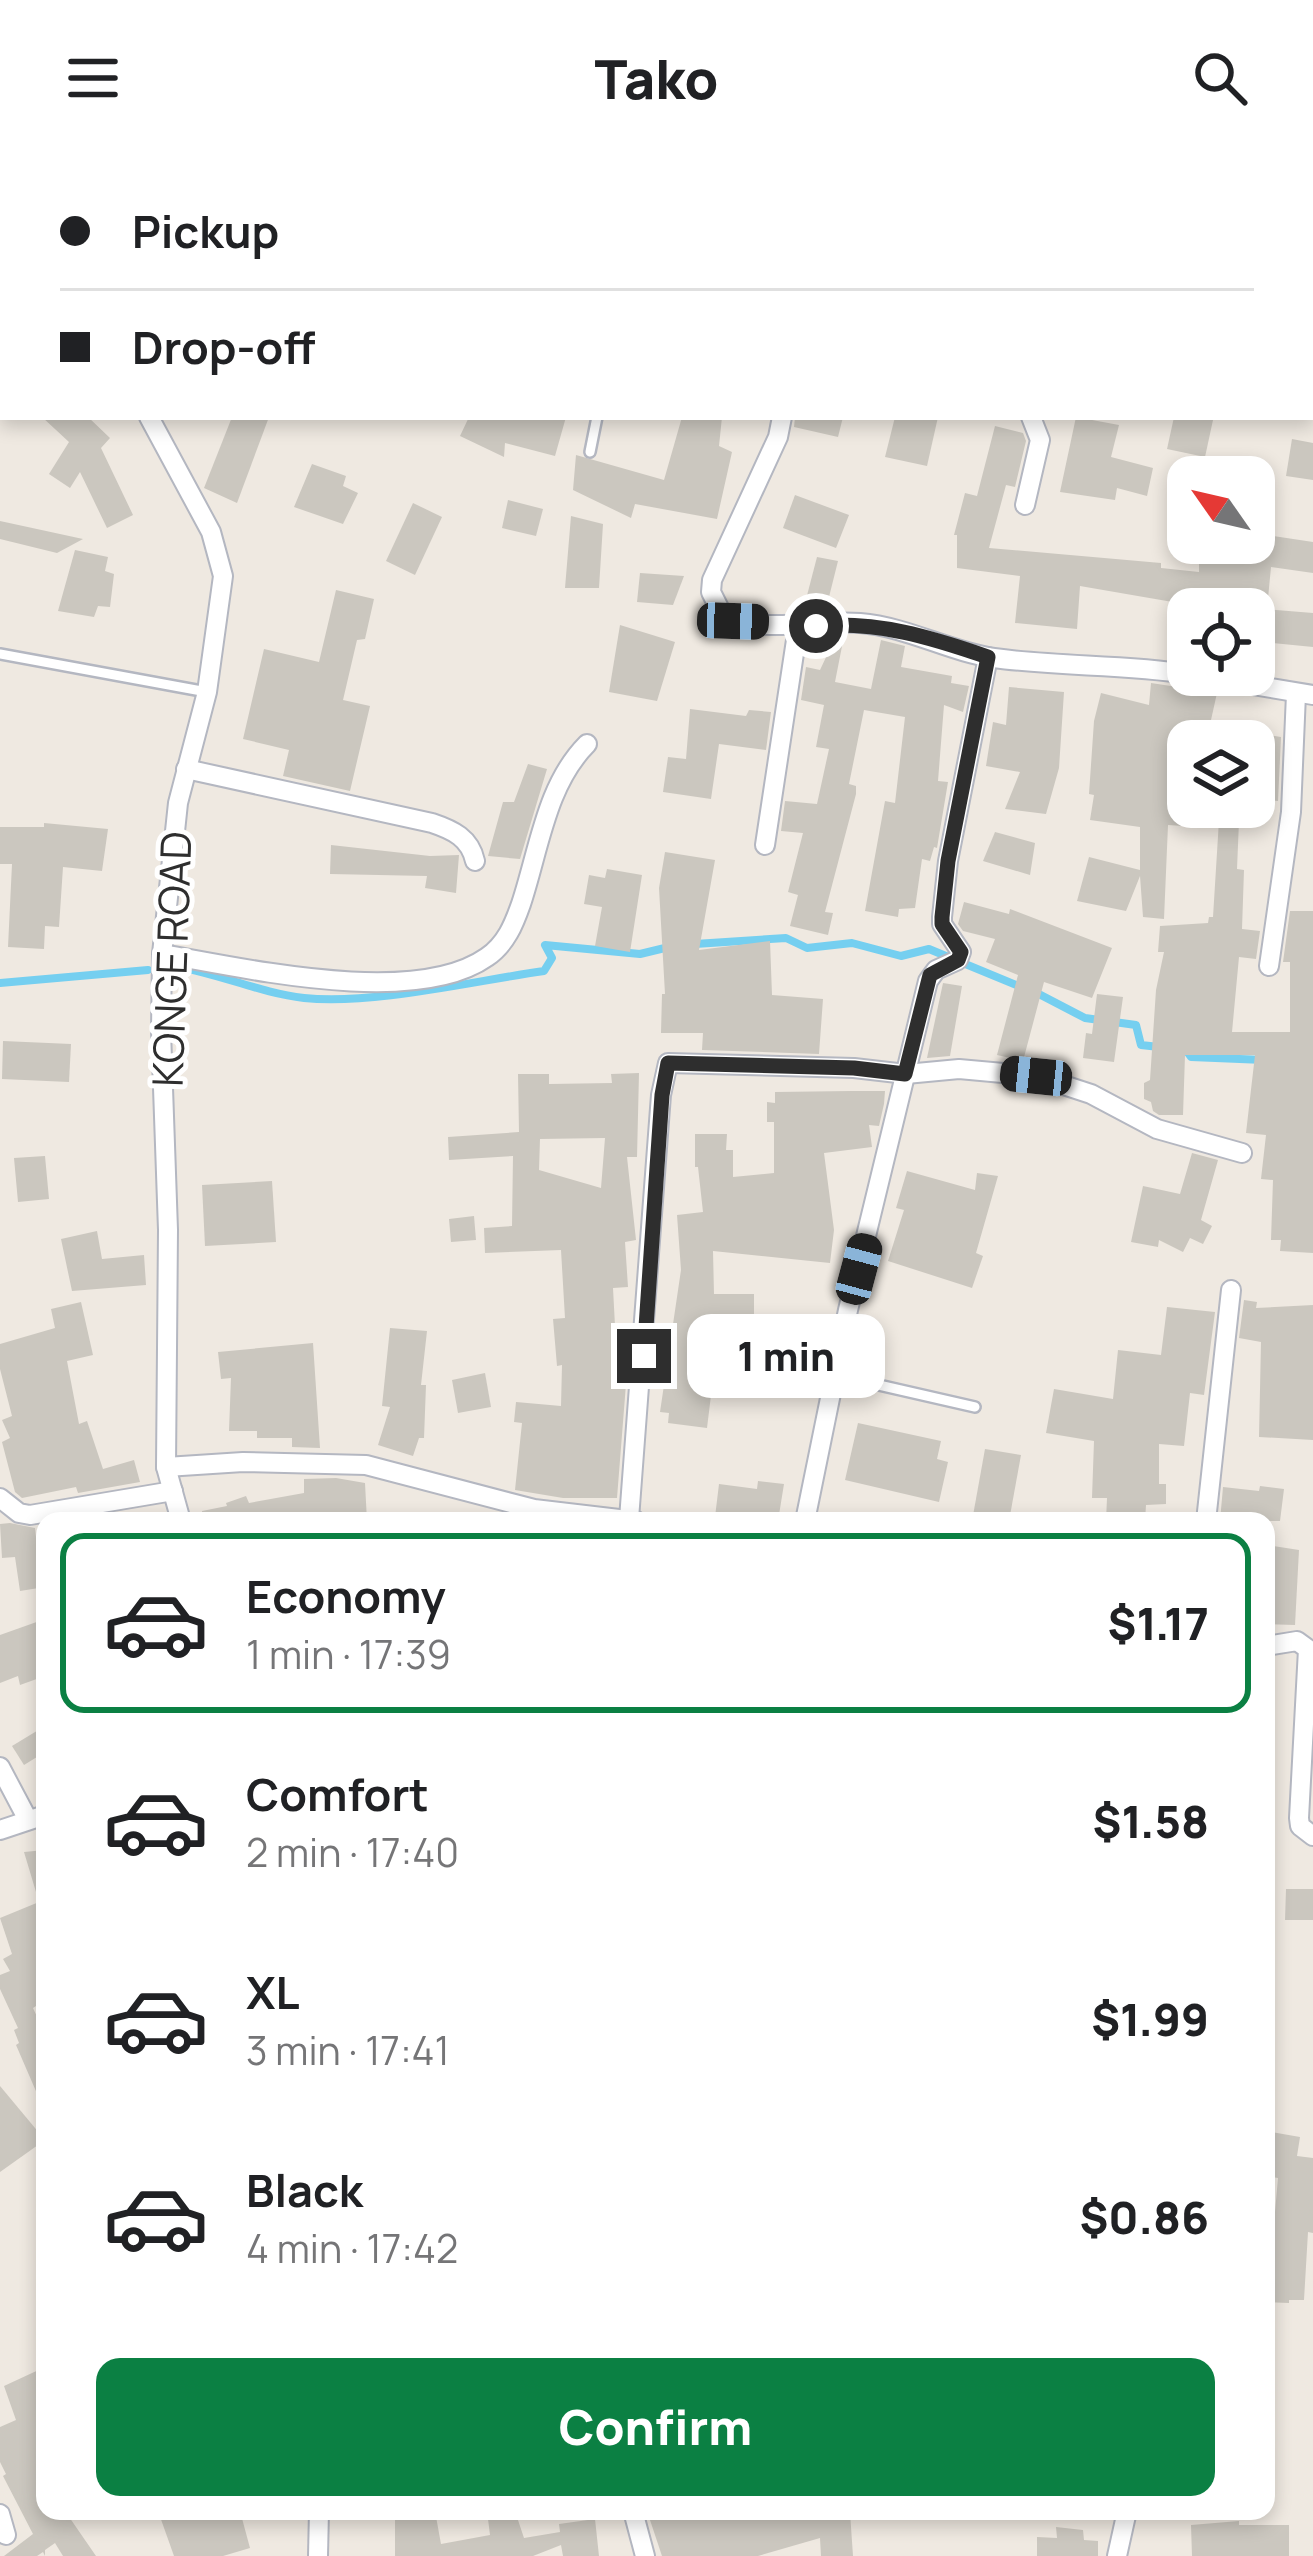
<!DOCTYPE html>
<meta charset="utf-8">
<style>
body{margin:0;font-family:Manrope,sans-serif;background:#f2f2f2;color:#202124;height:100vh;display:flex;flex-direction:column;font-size:45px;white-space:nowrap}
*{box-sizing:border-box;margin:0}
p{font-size:39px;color:#757577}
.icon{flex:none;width:66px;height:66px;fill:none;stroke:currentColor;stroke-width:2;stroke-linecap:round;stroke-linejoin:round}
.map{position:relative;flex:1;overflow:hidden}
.details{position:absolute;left:36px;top:1356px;width:1239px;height:1008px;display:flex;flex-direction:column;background:#fff;border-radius:24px;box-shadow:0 6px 18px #0003}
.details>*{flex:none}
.guide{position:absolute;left:0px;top:0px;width:1314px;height:264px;box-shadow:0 6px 18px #0003;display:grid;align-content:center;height:264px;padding:0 60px;background:#fff}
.needle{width:78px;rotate:304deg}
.buttons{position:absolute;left:1167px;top:300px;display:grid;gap:24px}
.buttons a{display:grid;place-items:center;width:108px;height:108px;border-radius:24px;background:#fff;box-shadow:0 6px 18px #0003;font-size:60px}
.end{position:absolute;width:54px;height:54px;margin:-27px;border:15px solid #2e2e2e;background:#fff;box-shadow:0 0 0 6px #fff}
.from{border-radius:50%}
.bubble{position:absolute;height:84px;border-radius:24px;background:#fff;box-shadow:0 6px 18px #0003;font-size:39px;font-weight:800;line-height:84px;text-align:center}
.car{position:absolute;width:36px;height:72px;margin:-36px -18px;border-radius:15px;box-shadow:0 0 9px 3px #0007;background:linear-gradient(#222 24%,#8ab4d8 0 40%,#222 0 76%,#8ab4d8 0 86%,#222 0)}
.guide b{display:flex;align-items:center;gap:42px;height:114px;font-size:45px}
.guide b+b{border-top:3px solid #e0e0e0}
.guide i{width:30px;height:30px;background:#202124}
ul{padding:21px 0 0;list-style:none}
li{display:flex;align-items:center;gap:36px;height:180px;margin:0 24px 18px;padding:0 36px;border:6px solid transparent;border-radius:24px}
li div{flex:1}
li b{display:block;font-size:45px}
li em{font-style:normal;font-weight:800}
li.on{border-color:#0b8043}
li>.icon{width:108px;height:108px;stroke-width:1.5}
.cta{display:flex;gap:24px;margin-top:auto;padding:24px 60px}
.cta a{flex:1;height:138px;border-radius:24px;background:#0b8043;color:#fff;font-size:48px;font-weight:800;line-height:138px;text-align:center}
header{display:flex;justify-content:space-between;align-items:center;height:156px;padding:0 60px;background:#fff;font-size:54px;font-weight:800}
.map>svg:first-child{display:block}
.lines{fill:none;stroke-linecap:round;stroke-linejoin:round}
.stream{stroke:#75cff0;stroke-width:8}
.building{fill:#cbc7bf;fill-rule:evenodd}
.service-casing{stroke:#b4b7c1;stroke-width:14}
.minor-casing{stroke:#b4b7c1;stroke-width:22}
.service{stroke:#fff;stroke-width:9}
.minor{stroke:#fff;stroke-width:18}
.route{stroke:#2e2e2e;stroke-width:15}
.labels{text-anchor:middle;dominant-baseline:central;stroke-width:10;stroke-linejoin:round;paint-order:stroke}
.street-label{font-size:42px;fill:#2e2e2e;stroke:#fff}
</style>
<header><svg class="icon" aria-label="menu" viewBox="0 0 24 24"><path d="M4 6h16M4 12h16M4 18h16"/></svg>Tako<svg class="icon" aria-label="search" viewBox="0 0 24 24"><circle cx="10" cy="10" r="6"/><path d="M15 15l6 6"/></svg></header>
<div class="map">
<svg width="1313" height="2400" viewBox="0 0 1313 2400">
<rect width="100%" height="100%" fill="#efe9e1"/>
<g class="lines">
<g class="stream">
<path d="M 695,788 L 786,782 L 807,792 L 852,787 L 901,800 L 929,793 L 1021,831"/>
<path d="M 178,811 C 221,818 260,837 304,842 C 374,849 473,825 544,815 L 552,802 L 545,789 L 640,798 L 669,791"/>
<path d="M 0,827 L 148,814"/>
<path d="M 1035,836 L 1085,862 L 1136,869 L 1141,889 L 1159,891"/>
<path d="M 1186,894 L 1191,901 L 1264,904"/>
</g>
</g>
<g class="building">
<path d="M 42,261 L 88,261 L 110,282 L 101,292 L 133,359 L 107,372 L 80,316 L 70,332 L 49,318 L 69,286 Z"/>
<path d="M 232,261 L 269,261 L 237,347 L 204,332 Z"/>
<path d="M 469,261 L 566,261 L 555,300 L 505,287 L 504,301 L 460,280 Z"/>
<path d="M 682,261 L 722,261 L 719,290 L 732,296 L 717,363 L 635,348 L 631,362 L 573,334 L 576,299 L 664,324 Z"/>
<path d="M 795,261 L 843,261 L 838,281 L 794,271 Z"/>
<path d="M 895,261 L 938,261 L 927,310 L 885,301 Z"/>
<path d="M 1076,261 L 1119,269 L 1111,301 L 1153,312 L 1147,340 L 1117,332 L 1115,344 L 1060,336 Z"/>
<path d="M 1174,261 L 1213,264 L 1205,301 L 1167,293 Z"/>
<path d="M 995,270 L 1023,277 L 1026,285 L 1015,331 L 1006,329 L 989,392 L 1161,407 L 1161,412 L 1199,416 L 1199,395 L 1223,396 L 1224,387 L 1254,387 L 1254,377 L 1313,386 L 1313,417 L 1271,411 L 1267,453 L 1263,453 L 1313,457 L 1313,491 L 1254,485 L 1254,453 L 1213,453 L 1080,430 L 1077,473 L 1015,467 L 1020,420 L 957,412 L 957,379 L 954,379 L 965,337 L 977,340 Z"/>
<path d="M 1292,283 L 1313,287 L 1313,324 L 1286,320 Z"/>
<path d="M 312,308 L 346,320 L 343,330 L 358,337 L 343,368 L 294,351 Z"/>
<path d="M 795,339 L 849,359 L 836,392 L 783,372 Z"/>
<path d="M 508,344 L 543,353 L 536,380 L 502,372 Z"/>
<path d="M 413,347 L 442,361 L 415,419 L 386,405 Z"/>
<path d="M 571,360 L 603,368 L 599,432 L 565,432 Z"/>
<path d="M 0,365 L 83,383 L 57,397 L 0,383 Z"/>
<path d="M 75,394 L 108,401 L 105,415 L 114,418 L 110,451 L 98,450 L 94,461 L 58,455 Z"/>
<path d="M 817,401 L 838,405 L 826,453 L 804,451 Z"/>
<path d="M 640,417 L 684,420 L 673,449 L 637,446 Z"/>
<path d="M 336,434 L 374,443 L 365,483 L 357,484 L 343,544 L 370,550 L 350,635 L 283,620 L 289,594 L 243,583 L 264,493 L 319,506 Z"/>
<path d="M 620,469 L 675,486 L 657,545 L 609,536 Z"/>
<path d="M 836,480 L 844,480 L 835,526 L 871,533 L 881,484 L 905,490 L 901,511 L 952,520 L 951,527 L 969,530 L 963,556 L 944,549 L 938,625 L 948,626 L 937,692 L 934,691 L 930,705 L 922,703 L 915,752 L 899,753 L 898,761 L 865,755 L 885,645 L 895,647 L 905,561 L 864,554 L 849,628 L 856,630 L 856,638 L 825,756 L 833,757 L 828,779 L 790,770 L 798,739 L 788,736 L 803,677 L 781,675 L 785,645 L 817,648 L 829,593 L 816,591 L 824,549 L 801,544 L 806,511 L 820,514 Z"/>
<path d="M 1151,527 L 1217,537 L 1211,564 L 1232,567 L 1229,585 L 1188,585 L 1188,651 L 1200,651 L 1199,671 L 1168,669 L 1164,763 L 1143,761 L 1140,720 L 1126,755 L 1077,745 L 1089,701 L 1140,714 L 1140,671 L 1090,664 L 1094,639 L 1089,638 L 1094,565 L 1101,537 L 1149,549 Z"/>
<path d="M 1009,531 L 1064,536 L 1059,612 L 1046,658 L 1005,653 L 1020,616 L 986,610 L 993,566 L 1006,569 Z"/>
<path d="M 690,553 L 746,560 L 749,554 L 771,556 L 766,594 L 719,588 L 711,643 L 663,636 L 668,601 L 686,603 Z"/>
<path d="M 1254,577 L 1281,581 L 1278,645 L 1254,643 Z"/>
<path d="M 528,608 L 547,613 L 520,703 L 488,700 L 503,646 L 514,646 Z"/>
<path d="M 1219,664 L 1239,665 L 1237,713 L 1244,714 L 1242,773 L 1260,775 L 1256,803 L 1239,801 L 1232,876 L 1290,876 L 1290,806 L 1283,806 L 1290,755 L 1313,755 L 1313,1097 L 1280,1095 L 1281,1084 L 1271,1084 L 1273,1024 L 1261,1023 L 1266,979 L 1246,977 L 1255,899 L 1185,899 L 1183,959 L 1159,959 L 1153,955 L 1151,946 L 1144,943 L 1144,927 L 1150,924 L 1156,834 L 1164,796 L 1158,796 L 1160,770 L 1208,767 L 1209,761 L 1213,761 Z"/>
<path d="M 44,667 L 108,673 L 102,715 L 63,711 L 59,771 L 45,770 L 44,793 L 8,791 L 12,708 L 0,708 L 0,671 L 44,671 Z"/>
<path d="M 995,676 L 1035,687 L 1030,719 L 983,705 Z"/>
<path d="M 331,689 L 430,700 L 459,699 L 456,737 L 425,732 L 427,720 L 330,718 Z"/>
<path d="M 665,696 L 715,704 L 699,794 L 770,785 L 772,839 L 823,843 L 819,898 L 702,894 L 703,877 L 661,877 L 662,838 L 665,838 L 659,732 Z"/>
<path d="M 607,713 L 642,719 L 630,796 L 595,790 L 602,751 L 584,748 L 589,719 L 605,722 Z"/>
<path d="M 964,746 L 1009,758 L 1010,753 L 1112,792 L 1092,842 L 1044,826 L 1023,905 L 997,899 L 1018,819 L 986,806 L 995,783 L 963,775 L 958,768 Z"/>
<path d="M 943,827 L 962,830 L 950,900 L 927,902 Z"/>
<path d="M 1097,838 L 1123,841 L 1114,906 L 1083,902 L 1086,877 L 1092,878 Z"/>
<path d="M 3,885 L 71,888 L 69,926 L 2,923 Z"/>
<path d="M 639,917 L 637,1001 L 627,1001 L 636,1084 L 625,1086 L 628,1131 L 613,1132 L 617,1208 L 625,1208 L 626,1228 L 617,1342 L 563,1342 L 515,1334 L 522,1267 L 514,1266 L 516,1246 L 561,1250 L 562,1209 L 557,1210 L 553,1163 L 565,1162 L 561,1094 L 485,1097 L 484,1072 L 512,1070 L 513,1000 L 449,1004 L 448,981 L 519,976 L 518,918 L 549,918 L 549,928 L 612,927 L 611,918 ZM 605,982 L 601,1032 L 539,1014 L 540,983 Z"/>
<path d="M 851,935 L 885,935 L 884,948 L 879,970 L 869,969 L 872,991 L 824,997 L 834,1074 L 830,1107 L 713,1095 L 714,1138 L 754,1138 L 754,1172 L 702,1172 L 697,1213 L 714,1215 L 707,1272 L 668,1267 L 669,1257 L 660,1256 L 681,1114 L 677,1059 L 703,1056 L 698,1011 L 695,1011 L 695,978 L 727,978 L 726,994 L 733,994 L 733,1021 L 774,1017 L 774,966 L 767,966 L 767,946 L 775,947 L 775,936 Z"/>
<path d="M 1192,997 L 1218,1004 L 1201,1064 L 1212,1070 L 1203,1088 L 1190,1082 L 1183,1096 L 1159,1084 L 1158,1091 L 1131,1086 L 1143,1030 L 1180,1038 Z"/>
<path d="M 45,1000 L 49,1043 L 18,1046 L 14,1002 Z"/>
<path d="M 907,1015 L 975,1034 L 977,1017 L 998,1020 L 976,1097 L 983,1100 L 972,1132 L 888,1105 L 904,1054 L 896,1052 Z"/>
<path d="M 272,1025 L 276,1086 L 205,1090 L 202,1029 Z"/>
<path d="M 474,1060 L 476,1084 L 451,1086 L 449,1063 Z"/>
<path d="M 97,1075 L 102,1103 L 144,1099 L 146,1129 L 72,1135 L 61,1083 Z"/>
<path d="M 1244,1144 L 1257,1146 L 1256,1152 L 1313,1149 L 1313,1284 L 1259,1281 L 1261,1186 L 1239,1182 Z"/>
<path d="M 81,1146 L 93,1199 L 67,1205 L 79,1268 L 87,1265 L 103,1313 L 134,1304 L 140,1326 L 78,1337 L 76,1331 L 22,1342 L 15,1336 L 2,1286 L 10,1282 L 2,1264 L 12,1260 L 0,1213 L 0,1188 L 55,1172 L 51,1153 Z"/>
<path d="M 1167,1151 L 1215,1156 L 1204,1239 L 1190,1237 L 1184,1290 L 1159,1288 L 1159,1328 L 1166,1328 L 1166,1348 L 1146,1349 L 1145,1365 L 1106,1365 L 1107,1342 L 1092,1342 L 1094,1285 L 1046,1277 L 1054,1233 L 1113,1243 L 1118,1194 L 1161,1199 Z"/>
<path d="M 780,1168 L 831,1171 L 826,1193 L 779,1190 Z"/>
<path d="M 390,1172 L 427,1175 L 421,1229 L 426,1229 L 424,1282 L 419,1282 L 413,1300 L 378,1289 L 390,1251 L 382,1250 Z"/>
<path d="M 313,1187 L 320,1292 L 292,1291 L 292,1282 L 257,1282 L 257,1275 L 229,1275 L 231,1222 L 221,1223 L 218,1196 Z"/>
<path d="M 485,1217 L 491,1251 L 458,1257 L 452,1224 Z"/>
<path d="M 858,1267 L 941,1285 L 937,1303 L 948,1306 L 939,1346 L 845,1324 Z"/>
<path d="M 985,1293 L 1021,1299 L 1009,1365 L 972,1365 Z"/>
<path d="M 336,1322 L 365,1327 L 367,1365 L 203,1365 L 202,1355 L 227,1350 L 226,1347 L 246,1340 L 249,1347 L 304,1337 L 304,1323 Z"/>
<path d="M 758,1325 L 784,1328 L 778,1365 L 715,1361 L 719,1328 L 757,1333 Z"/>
<path d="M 1260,1330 L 1284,1333 L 1280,1365 L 1220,1365 L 1223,1331 L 1259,1335 Z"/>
<path d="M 10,1367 L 35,1372 L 36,1381 L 45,1378 L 45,1431 L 20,1435 L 15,1401 L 2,1402 L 0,1368 Z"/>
<path d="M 1266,1389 L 1299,1394 L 1295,1469 L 1266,1468 Z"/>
<path d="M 45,1463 L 45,1520 L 20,1529 L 18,1520 L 0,1527 L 0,1479 Z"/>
<path d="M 45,1570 L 45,1596 L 24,1609 L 12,1590 Z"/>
<path d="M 45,1694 L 45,1844 L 33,1852 L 45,1878 L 45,1956 L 16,1889 L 19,1887 L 14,1874 L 18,1872 L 0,1833 L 0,1819 L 10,1815 L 3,1803 L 12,1798 L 0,1762 L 39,1746 L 24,1696 Z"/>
<path d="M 1286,1733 L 1313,1733 L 1313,1764 L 1285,1764 Z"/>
<path d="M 0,1930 L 45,1984 L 0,2016 Z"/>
<path d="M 1266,1975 L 1300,1981 L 1297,2000 L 1313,2002 L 1313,2077 L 1308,2076 L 1304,2144 L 1289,2144 L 1289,2147 L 1267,2146 L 1278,2022 L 1266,2020 Z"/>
<path d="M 45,2211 L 45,2355 L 65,2355 L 96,2400 L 63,2400 L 55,2387 L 45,2394 L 45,2400 L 43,2396 L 37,2400 L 4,2400 L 33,2378 L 3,2320 L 6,2318 L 0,2306 L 0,2271 L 16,2264 L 4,2230 Z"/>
<path d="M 158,2355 L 240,2355 L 250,2392 L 223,2400 L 174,2400 Z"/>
<path d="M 435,2355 L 441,2388 L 490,2379 L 487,2355 L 515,2355 L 524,2382 L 560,2376 L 559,2368 L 595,2363 L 599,2400 L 563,2400 L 561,2389 L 533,2400 L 395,2400 L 395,2362 Z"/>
<path d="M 647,2355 L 850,2356 L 853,2400 L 821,2400 L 820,2382 L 758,2400 L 662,2400 Z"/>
<path d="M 1239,2365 L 1239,2369 L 1289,2369 L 1289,2400 L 1192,2400 L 1191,2369 Z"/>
<path d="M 1056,2371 L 1083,2374 L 1084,2384 L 1098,2385 L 1098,2400 L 1037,2400 L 1037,2381 L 1057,2382 Z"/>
</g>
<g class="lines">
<defs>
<g id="service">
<path d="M 154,3 L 155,0"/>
<path d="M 631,3 L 632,0"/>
<path d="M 648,3 L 649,0"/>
<path d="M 0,47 L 3,47"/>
<path d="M 590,296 L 597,261"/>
<path d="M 0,498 L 207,536"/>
<path d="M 835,1219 L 975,1251"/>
</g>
<g id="minor">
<path d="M 415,0 L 415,3"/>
<path d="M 831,0 L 832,3"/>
<path d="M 1030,3 L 1030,0"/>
<path d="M 0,119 L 3,122"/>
<path d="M 149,261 L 211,376 L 223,420 L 207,536 L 178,647 L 162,798 L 161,875 L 168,1074 L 166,1311 L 181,1365"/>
<path d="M 782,261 L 778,281 L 712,424 L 711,436 L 723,460 C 764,478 817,463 860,467 C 908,471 950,496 994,502 C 1059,511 1124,508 1188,518"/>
<path d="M 1025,349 L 1040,284 L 1031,261"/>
<path d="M 1192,519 L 1313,539"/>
<path d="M 186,613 L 432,667 C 453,674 470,682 475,705"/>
<path d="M 765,689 L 798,471"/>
<path d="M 162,798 C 245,812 415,852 487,801 C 506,788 514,768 521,748 C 539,694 546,629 587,588"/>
<path d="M 1269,810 L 1291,656 L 1296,538"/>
<path d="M 166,1311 L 243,1306 L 366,1309 L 534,1353 L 636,1365"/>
<path d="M 0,1342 L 19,1357 L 30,1359 L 173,1335"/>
<path d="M 629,1363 L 661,939 L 668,907 L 854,912 L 906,918 L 959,913 L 1036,920 L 1091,938 L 1157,973 L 1242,997"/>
<path d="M 805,1365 L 848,1154 L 928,825 L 936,814 L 958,804 L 961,796 L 942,768 L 942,761 L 948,705 L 988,501"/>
<path d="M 1206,1365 L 1231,1134"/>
<path d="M 1266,1490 L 1297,1485 L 1308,1493 L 1299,1662 L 1300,1670 L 1313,1680"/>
<path d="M 0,1611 L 27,1662"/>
<path d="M 0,1674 L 45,1659"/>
<path d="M 633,2355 L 645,2400"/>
<path d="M 0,2358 L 6,2379"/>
<path d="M 318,2400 L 319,2355"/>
<path d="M 1117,2400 L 1127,2355"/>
</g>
</defs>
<use href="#service" class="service-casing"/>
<use href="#minor" class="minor-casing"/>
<use href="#service" class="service"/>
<use href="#minor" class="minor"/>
</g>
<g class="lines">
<path class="route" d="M 644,1200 L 662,939 L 668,907 L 854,912 L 905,918 L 930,819 L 958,804 L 961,796 L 942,768 L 942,761 L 948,705 L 988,501 C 930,481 878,465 816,470"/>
</g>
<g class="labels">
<g class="street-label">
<text transform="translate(171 803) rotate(-88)">KONGE ROAD</text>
</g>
</g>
</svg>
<div class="buttons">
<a><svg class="needle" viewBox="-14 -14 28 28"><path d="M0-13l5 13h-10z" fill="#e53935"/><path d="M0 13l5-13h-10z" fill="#757577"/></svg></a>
<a><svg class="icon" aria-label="locate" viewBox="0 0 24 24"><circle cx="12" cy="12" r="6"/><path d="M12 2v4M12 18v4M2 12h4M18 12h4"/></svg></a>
<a><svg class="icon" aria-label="layers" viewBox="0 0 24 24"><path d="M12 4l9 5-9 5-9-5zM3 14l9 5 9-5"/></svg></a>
</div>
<i class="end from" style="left:816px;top:470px"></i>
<i class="end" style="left:644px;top:1200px"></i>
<div class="bubble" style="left:687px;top:1158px;width:198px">1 min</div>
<i class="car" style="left:733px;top:465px;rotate:92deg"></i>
<i class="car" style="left:1036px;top:920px;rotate:276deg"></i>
<i class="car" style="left:859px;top:1113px;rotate:15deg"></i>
<div class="guide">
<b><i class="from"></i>Pickup</b>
<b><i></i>Drop-off</b>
</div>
<section class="details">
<ul>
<li class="on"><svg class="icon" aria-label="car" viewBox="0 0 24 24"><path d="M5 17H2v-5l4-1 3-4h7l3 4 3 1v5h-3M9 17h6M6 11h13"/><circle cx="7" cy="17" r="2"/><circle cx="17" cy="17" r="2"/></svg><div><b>Economy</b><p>1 min · 17:39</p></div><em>$1.17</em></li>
<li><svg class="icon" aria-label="car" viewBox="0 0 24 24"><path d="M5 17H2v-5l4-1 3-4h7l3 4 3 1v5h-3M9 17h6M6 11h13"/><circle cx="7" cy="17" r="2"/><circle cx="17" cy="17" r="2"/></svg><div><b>Comfort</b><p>2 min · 17:40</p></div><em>$1.58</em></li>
<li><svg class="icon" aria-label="car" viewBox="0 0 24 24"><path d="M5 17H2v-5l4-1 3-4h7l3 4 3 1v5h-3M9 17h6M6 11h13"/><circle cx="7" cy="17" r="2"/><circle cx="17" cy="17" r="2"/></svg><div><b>XL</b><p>3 min · 17:41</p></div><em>$1.99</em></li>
<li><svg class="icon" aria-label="car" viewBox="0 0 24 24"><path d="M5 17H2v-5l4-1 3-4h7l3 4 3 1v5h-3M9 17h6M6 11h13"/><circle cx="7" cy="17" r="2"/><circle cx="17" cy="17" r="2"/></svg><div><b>Black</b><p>4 min · 17:42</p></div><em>$0.86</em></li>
</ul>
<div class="cta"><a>Confirm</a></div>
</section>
</div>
